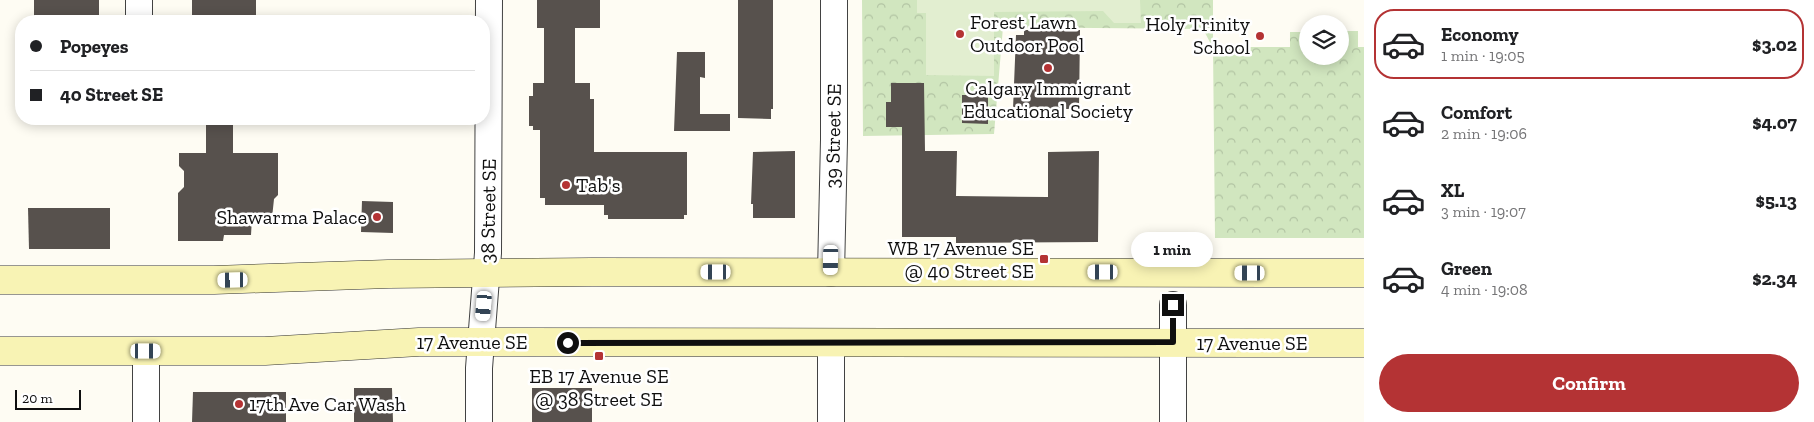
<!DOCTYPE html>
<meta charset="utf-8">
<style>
body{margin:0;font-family:"Zilla Slab",serif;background:#f6f6f6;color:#202124;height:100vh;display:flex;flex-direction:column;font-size:19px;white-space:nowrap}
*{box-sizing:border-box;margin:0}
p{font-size:16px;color:#757577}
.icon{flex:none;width:28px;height:28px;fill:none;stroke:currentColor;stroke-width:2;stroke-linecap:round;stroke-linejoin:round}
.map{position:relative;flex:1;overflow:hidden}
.sheet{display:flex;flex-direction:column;background:#fff;width:450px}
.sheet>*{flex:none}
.guide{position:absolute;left:15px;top:15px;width:475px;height:110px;border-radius:20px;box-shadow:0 2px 12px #0003;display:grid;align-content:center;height:110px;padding:0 15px;background:#fff}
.fabs{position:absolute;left:1299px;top:15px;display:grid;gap:10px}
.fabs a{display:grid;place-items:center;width:50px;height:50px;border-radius:50%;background:#fff;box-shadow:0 2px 12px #0003;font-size:25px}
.scale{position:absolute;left:15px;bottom:12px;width:66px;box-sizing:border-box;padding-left:5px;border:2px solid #0f0f0f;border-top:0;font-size:14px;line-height:18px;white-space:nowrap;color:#0f0f0f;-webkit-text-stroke:4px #fff;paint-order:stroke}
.end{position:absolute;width:22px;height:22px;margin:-11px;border:6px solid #0f0f0f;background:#fff;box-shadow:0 0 0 2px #fff}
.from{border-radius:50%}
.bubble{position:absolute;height:35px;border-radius:18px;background:#fff;box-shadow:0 2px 12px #0003;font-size:16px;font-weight:700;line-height:35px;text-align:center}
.car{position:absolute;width:15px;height:30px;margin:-15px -8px;border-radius:6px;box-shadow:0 0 4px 1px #0007;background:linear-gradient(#fff 24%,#345 0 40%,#fff 0 76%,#345 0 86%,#fff 0)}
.guide b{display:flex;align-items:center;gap:18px;height:48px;font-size:19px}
.guide b+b{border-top:1px solid #e0e0e0}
.guide i{width:12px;height:12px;background:#202124}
ul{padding:9px 0 0;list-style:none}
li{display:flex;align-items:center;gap:15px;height:70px;margin:0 10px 8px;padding:0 5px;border:2px solid transparent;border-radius:20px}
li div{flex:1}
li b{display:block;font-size:19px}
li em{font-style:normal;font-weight:700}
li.active{border-color:#b43334}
li>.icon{width:45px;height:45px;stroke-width:1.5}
.action{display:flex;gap:10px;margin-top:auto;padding:10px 15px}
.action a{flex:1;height:58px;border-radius:30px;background:#b43334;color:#fff;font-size:20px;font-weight:700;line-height:58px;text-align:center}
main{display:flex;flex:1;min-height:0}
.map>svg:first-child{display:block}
.park{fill:url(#park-crowns)}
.pitch{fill:#e2eed0}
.building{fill:#57514d}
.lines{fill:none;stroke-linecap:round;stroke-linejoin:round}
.minor-casing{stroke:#424242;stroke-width:28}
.secondary-casing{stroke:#313131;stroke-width:29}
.minor{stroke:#fff;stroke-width:26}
.secondary{stroke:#f8f3b4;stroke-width:28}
.route{stroke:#0f0f0f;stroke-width:6}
.poi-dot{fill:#b43334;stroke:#fff;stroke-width:2}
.labels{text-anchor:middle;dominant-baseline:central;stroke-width:5;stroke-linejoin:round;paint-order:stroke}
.poi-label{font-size:20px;fill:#0f0f0f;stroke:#fff;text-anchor:start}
.street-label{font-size:20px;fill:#0f0f0f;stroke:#fff}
</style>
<main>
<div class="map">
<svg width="1364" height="422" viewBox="0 0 1364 422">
<defs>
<pattern id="park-crowns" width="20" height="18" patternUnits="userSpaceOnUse" patternTransform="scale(1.25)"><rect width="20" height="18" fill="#d1e6bf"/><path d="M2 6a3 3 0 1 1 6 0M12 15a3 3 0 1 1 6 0" fill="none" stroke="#b2c4a3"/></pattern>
</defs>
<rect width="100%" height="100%" fill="#fefcf3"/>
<path class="park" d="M 862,0 L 1213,0 L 1213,47 L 1290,47 L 1290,32 L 1307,32 L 1308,56 L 1340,56 L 1340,31 L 1358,31 L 1358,47 L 1364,47 L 1364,238 L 1215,238 L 1213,48 L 1203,29 L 1003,27 L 994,134 L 863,136 Z"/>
<path class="pitch" d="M 917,0 L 1140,0 L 1141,23 L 1114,23 L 1103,11 L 994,12 L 994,76 L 926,75 L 926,13 L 917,13 Z"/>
<g class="building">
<rect x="34" y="0" width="65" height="21"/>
<rect x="192" y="0" width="64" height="21"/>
<path d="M 537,0 L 600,0 L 600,28 L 575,28 L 575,83 L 590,83 L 590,99 L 594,99 L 594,152 L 687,152 L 687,215 L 684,215 L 684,219 L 608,219 L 608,215 L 604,215 L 604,205 L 545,205 L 545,198 L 540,198 L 540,130 L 533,130 L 533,126 L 529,126 L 529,96 L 533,96 L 533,83 L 544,83 L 544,28 L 537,28 Z"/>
<path d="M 738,0 L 773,0 L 773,109 L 771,109 L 771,119 L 738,118 Z"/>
<path d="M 1024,30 L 1080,30 L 1079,109 L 1013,109 L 1016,35 L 1024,35 Z"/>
<path d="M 677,52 L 705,52 L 705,78 L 700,77 L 700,114 L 730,114 L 730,131 L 674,131 Z"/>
<path d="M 891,83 L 924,83 L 925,151 L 957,151 L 956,196 L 1048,197 L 1048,152 L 1099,151 L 1098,242 L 956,243 L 956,237 L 902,237 L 902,127 L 886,127 L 886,102 L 891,102 Z"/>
<path d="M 962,95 L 988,95 L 988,124 L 962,123 Z"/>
<path d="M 206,119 L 233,119 L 233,153 L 278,153 L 278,195 L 274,199 L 272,218 L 252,218 L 251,235 L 224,235 L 223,241 L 178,241 L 178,193 L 184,187 L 184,171 L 179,166 L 179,153 L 206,153 Z"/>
<path d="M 795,151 L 795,218 L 753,218 L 753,204 L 751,204 L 753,152 Z"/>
<path d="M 362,201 L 393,202 L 393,233 L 361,232 Z"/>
<path d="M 28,208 L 110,208 L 110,249 L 29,249 Z"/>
<path d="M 354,388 L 392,388 L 393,422 L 354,422 Z"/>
<rect x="532" y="388" width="60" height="34"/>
<path d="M 193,392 L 286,392 L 286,422 L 192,422 Z"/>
</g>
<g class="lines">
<defs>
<g id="minor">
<path d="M 139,21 L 139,0"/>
<path d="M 831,273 L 834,140 L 834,0"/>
<path d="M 1173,305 L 1173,422"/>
<path d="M 831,342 L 831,422"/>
<path d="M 146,351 L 146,422"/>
<path d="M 479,422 L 479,368 L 488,253 L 489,0"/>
</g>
<g id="secondary">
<path d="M 0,280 L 214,280 L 388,274 L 592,272 L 1364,273"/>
<path d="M 0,351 L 265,351 L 419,342 L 1364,343"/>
</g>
</defs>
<use href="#minor" class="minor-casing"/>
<use href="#secondary" class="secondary-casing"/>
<use href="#minor" class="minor"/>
<use href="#secondary" class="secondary"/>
</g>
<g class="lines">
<path class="route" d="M 568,343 L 1173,342 L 1173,305"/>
</g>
<g class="poi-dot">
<circle cx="960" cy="34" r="5"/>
<circle cx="1260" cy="36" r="5"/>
<circle cx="1048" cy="68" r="5"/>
<circle cx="566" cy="185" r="5"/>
<circle cx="377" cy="217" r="5"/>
<rect x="1039" y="254" width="10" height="10" rx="2.5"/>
<rect x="594" y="351" width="10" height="10" rx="2.5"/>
<circle cx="239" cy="404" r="5"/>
</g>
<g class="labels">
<g class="poi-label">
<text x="970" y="22">Forest Lawn<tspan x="970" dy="23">Outdoor Pool</tspan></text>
<text x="1250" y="24" text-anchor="end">Holy Trinity<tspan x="1250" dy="23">School</tspan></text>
<text x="1048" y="88" text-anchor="middle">Calgary Immigrant<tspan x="1048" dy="23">Educational Society</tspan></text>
<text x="576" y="185">Tab's</text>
<text x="367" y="217" text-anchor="end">Shawarma Palace</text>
<text x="1034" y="248" text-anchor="end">WB 17 Avenue SE<tspan x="1034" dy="23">@ 40 Street SE</tspan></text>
<text x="599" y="376" text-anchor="middle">EB 17 Avenue SE<tspan x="599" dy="23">@ 38 Street SE</tspan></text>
<text x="249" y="404">17th Ave Car Wash</text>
</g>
<g class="street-label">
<text transform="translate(833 136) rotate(-89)">39 Street SE</text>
<text transform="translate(488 211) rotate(-89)">38 Street SE</text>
<text x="472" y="342">17 Avenue SE</text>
<text x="1252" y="343">17 Avenue SE</text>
</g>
</g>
</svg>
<div class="fabs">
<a><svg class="icon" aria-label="layers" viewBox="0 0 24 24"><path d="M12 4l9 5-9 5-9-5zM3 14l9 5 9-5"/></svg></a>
</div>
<div class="scale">20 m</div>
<i class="end from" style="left:568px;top:343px"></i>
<i class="end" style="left:1173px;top:305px"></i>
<div class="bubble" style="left:1131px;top:232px;width:82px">1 min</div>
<i class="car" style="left:831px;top:260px;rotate:181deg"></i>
<i class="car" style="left:716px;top:272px;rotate:270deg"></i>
<i class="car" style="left:1103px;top:272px;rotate:270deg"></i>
<i class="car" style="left:1250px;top:273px;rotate:270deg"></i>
<i class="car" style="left:233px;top:280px;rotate:269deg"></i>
<i class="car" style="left:484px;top:306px;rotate:185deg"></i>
<i class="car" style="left:146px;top:351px;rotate:90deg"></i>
<div class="guide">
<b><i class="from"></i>Popeyes</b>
<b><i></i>40 Street SE</b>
</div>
</div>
<section class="sheet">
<ul>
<li class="active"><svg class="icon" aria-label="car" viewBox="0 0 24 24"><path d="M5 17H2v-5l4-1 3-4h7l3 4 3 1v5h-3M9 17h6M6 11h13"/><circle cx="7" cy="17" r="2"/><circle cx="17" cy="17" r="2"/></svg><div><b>Economy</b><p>1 min · 19:05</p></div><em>$3.02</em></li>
<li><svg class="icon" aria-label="car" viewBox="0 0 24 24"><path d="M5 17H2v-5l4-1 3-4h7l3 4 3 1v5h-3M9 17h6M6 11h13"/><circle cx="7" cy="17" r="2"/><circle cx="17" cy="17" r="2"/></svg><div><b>Comfort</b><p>2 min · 19:06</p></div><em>$4.07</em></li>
<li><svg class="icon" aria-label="car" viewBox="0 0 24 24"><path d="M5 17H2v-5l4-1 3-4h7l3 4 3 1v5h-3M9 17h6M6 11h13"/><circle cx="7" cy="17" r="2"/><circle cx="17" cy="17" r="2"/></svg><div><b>XL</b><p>3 min · 19:07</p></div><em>$5.13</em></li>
<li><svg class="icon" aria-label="car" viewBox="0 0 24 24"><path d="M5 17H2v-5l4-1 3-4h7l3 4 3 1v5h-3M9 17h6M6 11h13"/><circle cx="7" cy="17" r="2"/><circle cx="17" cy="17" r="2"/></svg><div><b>Green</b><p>4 min · 19:08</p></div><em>$2.34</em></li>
</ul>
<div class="action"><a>Confirm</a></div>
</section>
</main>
